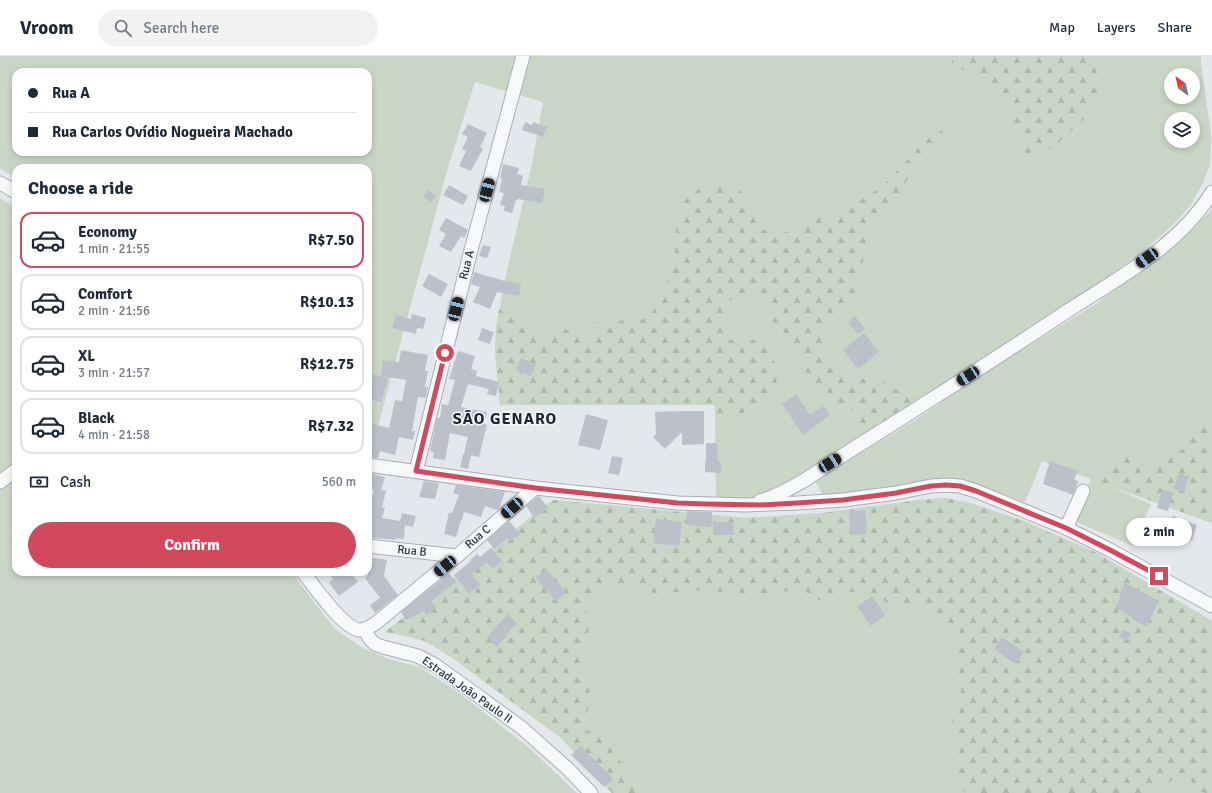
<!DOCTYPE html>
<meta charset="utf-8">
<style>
body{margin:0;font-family:Signika,sans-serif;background:#f2f2f3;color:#1f2937;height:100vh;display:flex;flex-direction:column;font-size:15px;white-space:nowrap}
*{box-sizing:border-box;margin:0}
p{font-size:13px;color:#747a83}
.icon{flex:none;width:22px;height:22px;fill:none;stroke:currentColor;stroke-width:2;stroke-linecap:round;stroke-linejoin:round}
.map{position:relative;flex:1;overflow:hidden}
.panel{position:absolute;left:12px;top:108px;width:360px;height:412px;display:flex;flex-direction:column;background:#fff;border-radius:12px;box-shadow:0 2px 6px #0003}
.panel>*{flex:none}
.top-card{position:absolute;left:12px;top:12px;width:360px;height:88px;border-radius:12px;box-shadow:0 2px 6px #0003;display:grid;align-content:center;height:88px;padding:0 16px;background:#fff}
.needle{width:26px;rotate:327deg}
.fabs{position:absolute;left:1164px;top:12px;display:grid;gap:8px}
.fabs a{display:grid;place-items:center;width:36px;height:36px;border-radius:50%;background:#fff;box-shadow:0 2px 6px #0003;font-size:20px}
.end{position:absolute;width:18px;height:18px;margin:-9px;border:5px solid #d1495b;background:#fff;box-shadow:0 0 0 2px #fff}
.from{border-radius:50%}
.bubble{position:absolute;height:28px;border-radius:14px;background:#fff;box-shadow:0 2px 6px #0003;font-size:13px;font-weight:700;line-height:28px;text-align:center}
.car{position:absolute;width:12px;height:24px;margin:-12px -6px;border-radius:5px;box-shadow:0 0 3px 1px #0007;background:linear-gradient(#222 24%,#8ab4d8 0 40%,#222 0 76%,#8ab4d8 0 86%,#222 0)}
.top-card b{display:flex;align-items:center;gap:14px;height:38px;font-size:15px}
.top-card b+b{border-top:1px solid #e0e1e3}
.top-card i{width:10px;height:10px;background:#1f2937}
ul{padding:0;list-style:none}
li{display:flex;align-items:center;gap:12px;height:56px;margin:0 8px 6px;padding:0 8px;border:2px solid #e0e1e3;border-radius:12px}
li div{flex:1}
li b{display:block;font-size:15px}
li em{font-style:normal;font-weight:700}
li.selected{border-color:#d1495b}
li>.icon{width:36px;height:36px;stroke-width:1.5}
h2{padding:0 16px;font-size:18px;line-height:48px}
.pay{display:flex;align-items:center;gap:10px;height:44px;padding:0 16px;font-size:15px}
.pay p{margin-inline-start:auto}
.action{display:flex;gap:8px;margin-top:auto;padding:8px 16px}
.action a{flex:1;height:46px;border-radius:24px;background:#d1495b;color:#fff;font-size:16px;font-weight:700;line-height:46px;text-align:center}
header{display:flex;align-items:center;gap:24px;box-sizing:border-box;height:56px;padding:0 20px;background:#fff;border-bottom:1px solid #e0e1e3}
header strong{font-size:19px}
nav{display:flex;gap:22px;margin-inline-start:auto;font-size:14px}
.search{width:280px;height:36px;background:#f2f2f3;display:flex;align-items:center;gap:10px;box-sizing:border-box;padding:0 14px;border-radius:22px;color:#747a83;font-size:15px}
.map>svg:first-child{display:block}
.green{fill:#c9d6c5;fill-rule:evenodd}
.forest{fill:url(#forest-firs)}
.building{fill:#bbc0ca}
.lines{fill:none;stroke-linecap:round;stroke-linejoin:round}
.minor-casing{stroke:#a9aeb7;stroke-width:15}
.minor{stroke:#f7f8fa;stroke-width:13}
.route{stroke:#d1495b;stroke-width:5}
.labels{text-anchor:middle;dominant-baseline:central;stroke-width:3;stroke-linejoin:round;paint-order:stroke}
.street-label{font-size:12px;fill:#2b3445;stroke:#f4f6f9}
.district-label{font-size:16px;font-weight:bold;letter-spacing:1px;fill:#1d2536;stroke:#f4f6f9}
</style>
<header>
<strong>Vroom</strong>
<div class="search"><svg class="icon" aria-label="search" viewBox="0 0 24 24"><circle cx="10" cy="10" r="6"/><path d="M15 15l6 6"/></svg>Search here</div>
<nav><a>Map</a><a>Layers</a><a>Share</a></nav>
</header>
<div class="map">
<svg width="1212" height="737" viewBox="0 0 1212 737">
<defs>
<pattern id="forest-firs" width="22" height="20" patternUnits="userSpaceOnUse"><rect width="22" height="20" fill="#c9d6c5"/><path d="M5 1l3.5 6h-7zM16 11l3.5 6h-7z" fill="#adb8ab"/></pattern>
</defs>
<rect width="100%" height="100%" fill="#e4e7ec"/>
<g class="green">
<path d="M 0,0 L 1201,0 L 1201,8 L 1211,78 L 1210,108 L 1203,127 L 1190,150 L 1173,169 L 1142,196 L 1102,225 L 952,324 L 788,429 L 757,441 L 742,444 L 716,444 L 715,349 L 500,349 L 495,294 L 496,272 L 505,223 L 532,108 L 543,46 L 475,26 L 449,108 L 371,396 L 368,396 L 368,112 L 16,112 L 16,122 L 0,112 ZM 16,16 L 368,16 L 368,96 L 16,96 ZM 1171,19 L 1193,19 L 1193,41 L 1171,41 ZM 1171,63 L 1193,63 L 1193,85 L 1171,85 Z"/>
<path d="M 0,142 L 16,152 L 16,516 L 292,516 L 313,545 L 336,574 L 363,592 L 389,603 L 420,611 L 462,639 L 527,690 L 577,737 L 0,737 Z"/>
<path d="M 1212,153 L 1212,467 L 1102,427 L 1151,448 L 1133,490 L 1074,465 L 1091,423 L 1042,405 L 1025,446 L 978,430 L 891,432 L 852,437 L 823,439 L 815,425 L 912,366 L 1012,300 L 1094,249 L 1174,191 L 1193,173 Z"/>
<path d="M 946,442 L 970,447 L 1024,465 L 1097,497 L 1212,565 L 1212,737 L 612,737 L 560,681 L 490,630 L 454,603 L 428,586 L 406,580 L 385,576 L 553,444 L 746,462 L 822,457 L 919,444 Z"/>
</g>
<g class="forest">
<path d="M 954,0 L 1103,0 L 1102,22 L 1094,48 L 1087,60 L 1055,90 L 1044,97 L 1036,99 L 1028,99 L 1022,92 L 1012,63 L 1008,52 L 1001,42 L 992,32 L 951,7 Z"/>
<path d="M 946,72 C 932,90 919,108 906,126 C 902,132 899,139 895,145 C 888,155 878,160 871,172 C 863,188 864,206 860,223 C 856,245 838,260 824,275 L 824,285 L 826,297 L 835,307 L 843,316 L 851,320 L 863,323 L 880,323 L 890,331 L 902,336 L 917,347 L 868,378 L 855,371 L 853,367 L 862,357 L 861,353 L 857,351 L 846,355 L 840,355 L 834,351 L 820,336 L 807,317 L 795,290 L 782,275 L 774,268 L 771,260 L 770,252 L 767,245 L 762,238 C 755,237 735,240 730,244 C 727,246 725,251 722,255 C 723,265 725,275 731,284 C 734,284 737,285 740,285 C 745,285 751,283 756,284 C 771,288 777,309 777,323 C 777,329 772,334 773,341 L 768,346 L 760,351 L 729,362 L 724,363 L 715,359 L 715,349 L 500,349 L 495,294 L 496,272 L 499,253 C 513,261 525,273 538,284 L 552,275 L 559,268 C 572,277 574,280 591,278 L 590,266 L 605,267 L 631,263 L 644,263 L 651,258 L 658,247 L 668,223 L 675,202 L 676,164 L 683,147 L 694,136 L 703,131 L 714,130 L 723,127 L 735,128 C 750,143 755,155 764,174 L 776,177 L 789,176 L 814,163 L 847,151 L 867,140 L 880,132 L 897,115 L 926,84 Z"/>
<path d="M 1212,353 L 1212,467 L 1096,425 C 1102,416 1107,404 1116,398 C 1127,391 1137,405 1147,407 C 1150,407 1154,406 1156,406 C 1182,404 1200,373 1212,353 Z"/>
<path d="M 946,442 L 970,447 L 1024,465 L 1097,497 L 1212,565 L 1212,737 C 1205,737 1200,737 1195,731 C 1194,730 1193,728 1192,726 C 1179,715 1160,731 1149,737 L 965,737 L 954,721 L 953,713 L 954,688 L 952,670 L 954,649 L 961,636 L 962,626 L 956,610 L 955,604 L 963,583 C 957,567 926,555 910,550 C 904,549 897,551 892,549 C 884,547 880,539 871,537 C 863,535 852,535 843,537 C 835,539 826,546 817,544 C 812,543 809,538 805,535 L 788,535 L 756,541 L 746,540 L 735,537 L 707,535 L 689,534 L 665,538 L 655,537 L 639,531 L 621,529 L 611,529 L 603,532 L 593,541 L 588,549 L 586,555 L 590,571 L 588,577 L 583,584 L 585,619 L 591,642 L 590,650 L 583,662 L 584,670 L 587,674 L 601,681 L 614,695 L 632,724 L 635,737 L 612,737 L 560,681 L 490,630 L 454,603 L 425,585 L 406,580 L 385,576 L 553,444 L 746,462 L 822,457 L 919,444 Z"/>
</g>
<g class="building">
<path d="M 525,66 L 532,69 L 533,66 L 547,71 L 543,81 L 522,74 Z"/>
<path d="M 468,68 L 487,77 L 480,91 L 483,93 L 471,115 L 459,110 L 466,95 L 462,93 L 468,81 L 462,78 Z"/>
<path d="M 503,108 L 519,112 L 517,118 L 523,120 L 521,129 L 545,133 L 542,147 L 518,143 L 518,144 L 516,144 L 512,157 L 504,155 L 505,150 L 500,149 L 504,137 L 499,136 L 502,123 L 500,122 Z"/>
<path d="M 449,129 L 468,140 L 463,149 L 443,139 Z"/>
<path d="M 427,134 L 436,139 L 432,146 L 423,141 Z"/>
<path d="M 446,162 L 468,174 L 464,182 L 461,180 L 451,196 L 439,190 L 446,178 L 439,174 Z"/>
<path d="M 483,189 L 491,191 L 487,202 L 479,200 Z"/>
<path d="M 474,216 L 508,226 L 508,225 L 521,228 L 519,240 L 497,236 L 490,253 L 473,246 L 480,231 L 471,228 Z"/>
<path d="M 429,218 L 448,228 L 441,241 L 422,230 Z"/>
<path d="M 412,258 L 426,262 L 423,273 L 417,272 L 416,278 L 392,272 L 396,259 L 411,263 Z"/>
<path d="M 855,260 L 865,273 L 858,278 L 848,266 Z"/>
<path d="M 482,272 L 494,276 L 490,288 L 478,284 Z"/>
<path d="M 864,277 L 879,296 L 858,313 L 843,294 Z"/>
<path d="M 401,294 L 428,299 L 425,315 L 428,315 L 425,331 L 428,331 L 426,342 L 418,341 L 412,375 L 415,375 L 413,384 L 399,381 L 395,399 L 380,395 L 378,402 L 368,401 L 368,367 L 389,372 L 395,344 L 402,345 L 406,324 L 381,320 L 383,304 L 399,306 Z"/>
<path d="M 458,295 L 475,300 L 471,313 L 477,315 L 476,320 L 499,326 L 496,340 L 487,338 L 489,333 L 468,328 L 461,351 L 487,356 L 484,368 L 487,369 L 479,401 L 464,398 L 468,381 L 450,377 L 445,404 L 433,402 L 434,396 L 430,395 L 437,362 L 440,362 L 442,348 L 448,349 L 455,324 L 449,323 Z"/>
<path d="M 521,302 L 536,308 L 531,320 L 516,314 Z"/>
<path d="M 368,317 L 388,322 L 381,346 L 368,342 Z"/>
<path d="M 796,338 L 810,359 L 824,350 L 830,359 L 803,379 L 782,348 Z"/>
<path d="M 679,355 L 704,355 L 704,388 L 682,389 L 682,376 L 665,393 L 653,381 L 656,378 L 655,356 Z"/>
<path d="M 586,358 L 608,364 L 600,394 L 578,389 Z"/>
<path d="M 706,387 L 717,387 L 718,406 L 721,406 L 721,417 L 705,416 L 705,405 L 706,405 Z"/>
<path d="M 463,398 L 471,399 L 468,413 L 460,411 Z"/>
<path d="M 612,400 L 623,402 L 619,419 L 608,417 Z"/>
<path d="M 1050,405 L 1078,415 L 1074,424 L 1078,425 L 1073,439 L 1043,428 Z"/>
<path d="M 368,417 L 385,421 L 381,434 L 386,435 L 382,451 L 385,452 L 382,462 L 400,465 L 402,457 L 416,460 L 413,471 L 405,469 L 404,483 L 395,482 L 396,484 L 387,483 L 368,482 L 368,457 L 374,434 L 368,432 Z"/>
<path d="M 1179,417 L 1189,420 L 1184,436 L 1174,433 Z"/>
<path d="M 424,425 L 439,427 L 435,443 L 419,441 Z"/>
<path d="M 456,429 L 505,436 L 499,453 L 497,454 L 485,450 L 481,461 L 464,456 L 462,464 L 461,464 L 456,481 L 444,478 L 449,457 L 452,457 L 459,439 L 453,437 Z"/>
<path d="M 1162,434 L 1173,436 L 1168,455 L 1157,452 Z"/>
<path d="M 538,440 L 540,441 L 548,452 L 534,462 L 526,450 Z"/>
<path d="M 865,454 L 867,478 L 851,479 L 849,455 Z"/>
<path d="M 687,455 L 712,456 L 711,471 L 686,469 Z"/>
<path d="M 1173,460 L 1197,469 L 1192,484 L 1185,481 L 1184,485 L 1166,478 Z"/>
<path d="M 656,463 L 682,466 L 679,490 L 653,487 Z"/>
<path d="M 509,465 L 520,478 L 511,485 L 508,482 L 494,493 L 487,484 Z"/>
<path d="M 713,466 L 733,466 L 734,479 L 713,479 Z"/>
<path d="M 491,492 L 502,505 L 492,513 L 487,506 L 472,518 L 480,529 L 469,538 L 454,519 L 471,505 L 470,504 L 477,498 L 480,501 Z"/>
<path d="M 368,501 L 387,504 L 384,520 L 398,539 L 375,557 L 370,549 L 380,542 L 365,522 L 368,519 Z"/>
<path d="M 546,513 L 566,536 L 556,545 L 536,522 Z"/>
<path d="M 328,516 L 350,516 L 358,526 L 339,540 L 329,527 L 333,523 Z"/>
<path d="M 449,517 L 456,526 L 431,545 L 436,551 L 427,559 L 424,555 L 406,564 L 401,556 Z"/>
<path d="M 1125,527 L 1159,545 L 1146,571 L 1132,563 L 1133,561 L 1115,552 L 1121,541 L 1119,540 Z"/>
<path d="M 872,540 L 885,559 L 871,570 L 857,550 Z"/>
<path d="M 508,558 L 517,567 L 506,579 L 507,580 L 496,591 L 487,581 Z"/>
<path d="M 1123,574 L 1131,577 L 1127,585 L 1119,581 Z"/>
<path d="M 1002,581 L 1024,596 L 1016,608 L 994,593 Z"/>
<path d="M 581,690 L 613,723 L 604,731 L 571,699 Z"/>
</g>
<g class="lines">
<defs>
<g id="minor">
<path d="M 0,127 L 16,136"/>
<path d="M 368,409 L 535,432 L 678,447 L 745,449 L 797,447 L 843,444 L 896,437 L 931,430 L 946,429 L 960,430 L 976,435 L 1066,472 L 1110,494 L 1212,550"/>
<path d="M 416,415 L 471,194 L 523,0"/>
<path d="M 0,426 L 16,414"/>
<path d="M 760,445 C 776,441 791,432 805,424 C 845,397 887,372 927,346 C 975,316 1022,285 1069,254 C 1120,221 1180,189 1212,136"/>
<path d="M 1066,472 L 1083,435"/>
<path d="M 368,490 L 457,500"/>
<path d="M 303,516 C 313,529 343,572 359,574 C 366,574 371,570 376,567 L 457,500 L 535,432"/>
<path d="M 364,573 L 370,583 L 375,588 L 383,591 L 418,600 L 435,609 L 477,639 L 522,672 L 567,712 L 591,737"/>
</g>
</defs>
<use href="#minor" class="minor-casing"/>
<use href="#minor" class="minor"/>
</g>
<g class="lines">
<path class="route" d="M 445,297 L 416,415 L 535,432 L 678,447 L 704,448 L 760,449 L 797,447 L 843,444 L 896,437 L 931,430 L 946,429 L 960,430 L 976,435 L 1066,472 L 1110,494 L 1159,520"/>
</g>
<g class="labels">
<g class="street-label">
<text transform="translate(467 209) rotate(-76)">Rua A</text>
<text transform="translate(478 481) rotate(-41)">Rua C</text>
<text transform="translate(412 495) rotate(6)">Rua B</text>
<text transform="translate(467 634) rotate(35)">Estrada João Paulo II</text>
</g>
<g class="district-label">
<text x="505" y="363">SÃO GENARO</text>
</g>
</g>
</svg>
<div class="fabs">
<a><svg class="needle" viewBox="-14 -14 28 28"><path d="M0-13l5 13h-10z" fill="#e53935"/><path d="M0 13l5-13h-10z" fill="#747a83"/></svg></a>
<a><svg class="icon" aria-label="layers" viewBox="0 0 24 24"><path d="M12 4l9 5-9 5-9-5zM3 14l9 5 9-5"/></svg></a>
</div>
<i class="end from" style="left:445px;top:297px"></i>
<i class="end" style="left:1159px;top:520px"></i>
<div class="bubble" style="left:1126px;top:462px;width:66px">2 min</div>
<i class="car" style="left:487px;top:134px;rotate:15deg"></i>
<i class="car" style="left:1147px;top:202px;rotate:235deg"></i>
<i class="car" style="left:456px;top:253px;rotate:14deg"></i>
<i class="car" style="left:968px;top:320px;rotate:237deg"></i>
<i class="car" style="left:830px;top:407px;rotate:58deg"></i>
<i class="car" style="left:512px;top:452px;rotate:229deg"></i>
<i class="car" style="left:445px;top:510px;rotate:230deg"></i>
<div class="top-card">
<b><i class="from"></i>Rua A</b>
<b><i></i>Rua Carlos Ovídio Nogueira Machado</b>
</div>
<section class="panel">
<h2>Choose a ride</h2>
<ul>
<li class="selected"><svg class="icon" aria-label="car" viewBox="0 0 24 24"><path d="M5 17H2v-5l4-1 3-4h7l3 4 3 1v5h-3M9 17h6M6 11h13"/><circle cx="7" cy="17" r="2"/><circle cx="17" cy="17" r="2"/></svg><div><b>Economy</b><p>1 min · 21:55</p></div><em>R$7.50</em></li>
<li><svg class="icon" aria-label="car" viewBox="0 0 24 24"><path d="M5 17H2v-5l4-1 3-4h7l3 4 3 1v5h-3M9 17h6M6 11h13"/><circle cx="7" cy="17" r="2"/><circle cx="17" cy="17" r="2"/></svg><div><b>Comfort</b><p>2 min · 21:56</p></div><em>R$10.13</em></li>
<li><svg class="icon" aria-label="car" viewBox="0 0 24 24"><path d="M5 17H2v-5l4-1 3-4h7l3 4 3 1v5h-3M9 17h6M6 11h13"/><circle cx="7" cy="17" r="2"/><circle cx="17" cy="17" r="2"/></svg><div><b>XL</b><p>3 min · 21:57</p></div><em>R$12.75</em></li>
<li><svg class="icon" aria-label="car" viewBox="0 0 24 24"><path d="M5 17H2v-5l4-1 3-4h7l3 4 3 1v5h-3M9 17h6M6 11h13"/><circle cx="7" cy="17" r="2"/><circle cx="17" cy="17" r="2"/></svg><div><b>Black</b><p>4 min · 21:58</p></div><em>R$7.32</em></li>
</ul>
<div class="pay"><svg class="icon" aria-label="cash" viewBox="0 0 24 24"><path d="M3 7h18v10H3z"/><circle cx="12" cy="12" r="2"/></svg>Cash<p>560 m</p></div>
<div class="action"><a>Confirm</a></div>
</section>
</div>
